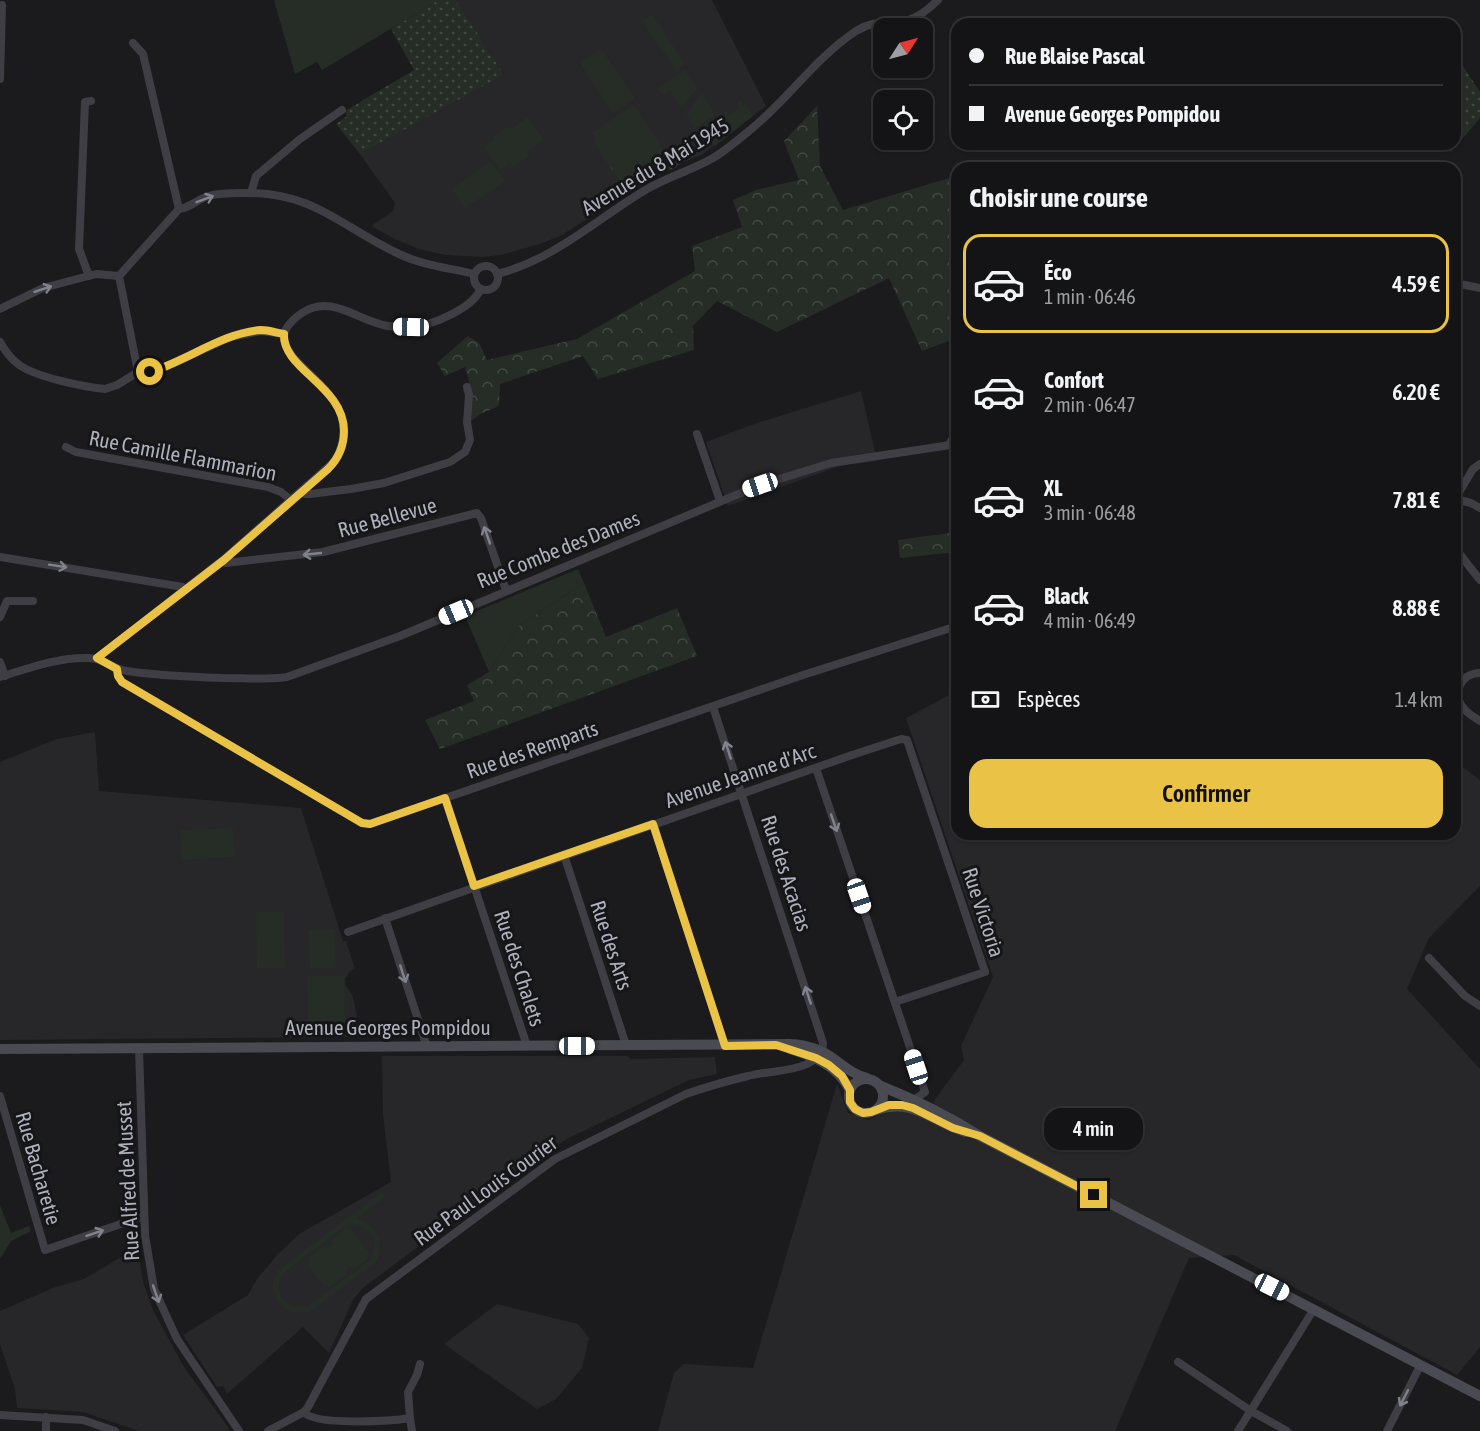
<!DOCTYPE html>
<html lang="fr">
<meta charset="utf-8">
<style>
body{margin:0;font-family:"Asap Condensed",sans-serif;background:#1d1d1f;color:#f1f3f6;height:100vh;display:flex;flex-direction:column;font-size:22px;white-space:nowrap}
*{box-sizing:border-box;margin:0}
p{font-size:20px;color:#9d9ea1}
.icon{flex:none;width:33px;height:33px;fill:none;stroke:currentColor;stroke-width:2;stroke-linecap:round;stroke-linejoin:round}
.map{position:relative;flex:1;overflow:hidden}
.side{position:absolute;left:951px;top:162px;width:510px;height:678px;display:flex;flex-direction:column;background:#141416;border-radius:18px;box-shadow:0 2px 4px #0004,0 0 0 2px #333335}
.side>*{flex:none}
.top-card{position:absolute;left:951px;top:18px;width:510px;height:132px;border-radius:18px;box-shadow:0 2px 4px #0004,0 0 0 2px #333335;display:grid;align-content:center;height:132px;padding:0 18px;background:#141416}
.needle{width:39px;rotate:54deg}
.tools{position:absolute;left:873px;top:18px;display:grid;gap:12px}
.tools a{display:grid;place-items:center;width:60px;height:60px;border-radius:12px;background:#141416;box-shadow:0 2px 4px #0004,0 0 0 2px #333335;font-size:30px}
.end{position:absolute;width:27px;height:27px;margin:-14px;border:8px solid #eac246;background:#111;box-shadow:0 0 0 3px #111}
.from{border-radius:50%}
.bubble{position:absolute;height:42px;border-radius:18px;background:#141416;box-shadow:0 2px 4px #0004,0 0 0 2px #333335;font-size:20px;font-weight:600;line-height:42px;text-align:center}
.car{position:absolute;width:18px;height:36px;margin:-18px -9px;border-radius:8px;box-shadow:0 0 4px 2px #0007;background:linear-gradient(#fff 24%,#345 0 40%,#fff 0 76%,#345 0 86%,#fff 0)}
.top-card b{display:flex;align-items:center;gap:21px;height:57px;font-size:22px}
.top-card b+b{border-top:2px solid #333335}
.top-card i{width:15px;height:15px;background:#f1f3f6}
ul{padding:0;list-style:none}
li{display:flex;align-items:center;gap:18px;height:99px;margin:0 12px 9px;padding:0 6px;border:3px solid transparent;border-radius:18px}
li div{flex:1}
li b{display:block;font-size:22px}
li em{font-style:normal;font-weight:600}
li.selected{border-color:#eac246}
li>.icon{width:54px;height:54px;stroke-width:1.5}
h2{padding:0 18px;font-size:27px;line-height:72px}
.pay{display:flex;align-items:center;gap:15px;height:66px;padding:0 18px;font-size:22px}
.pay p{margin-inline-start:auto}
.button{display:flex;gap:12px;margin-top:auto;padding:12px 18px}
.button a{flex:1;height:69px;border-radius:18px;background:#eac246;color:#111;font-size:24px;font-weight:600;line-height:69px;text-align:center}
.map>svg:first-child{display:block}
.built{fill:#27272a}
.green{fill:#252d26;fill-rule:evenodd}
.forest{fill:url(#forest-crowns)}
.garden{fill:url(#garden-dots)}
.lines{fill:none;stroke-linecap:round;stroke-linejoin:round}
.minor{stroke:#3e3e44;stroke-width:8}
.secondary{stroke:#4a4b52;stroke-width:10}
.oneway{stroke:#81838c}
.route{stroke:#eac246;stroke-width:8}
.labels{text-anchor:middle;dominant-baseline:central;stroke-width:6;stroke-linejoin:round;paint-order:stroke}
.street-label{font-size:21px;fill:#aeb1bc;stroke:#161618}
</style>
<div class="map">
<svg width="1480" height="1431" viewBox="0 0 1480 1431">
<defs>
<pattern id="forest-crowns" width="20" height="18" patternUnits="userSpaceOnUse" patternTransform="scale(1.5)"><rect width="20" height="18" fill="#252d26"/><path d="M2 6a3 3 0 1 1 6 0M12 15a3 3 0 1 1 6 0" fill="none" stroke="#424944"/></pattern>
<pattern id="garden-dots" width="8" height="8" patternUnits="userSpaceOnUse" patternTransform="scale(1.5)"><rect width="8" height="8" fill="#252d26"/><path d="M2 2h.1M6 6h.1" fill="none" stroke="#424944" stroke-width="1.8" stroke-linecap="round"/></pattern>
</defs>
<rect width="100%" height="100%" fill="#1b1b1d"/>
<g class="built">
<path d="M 456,0 L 712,0 L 766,106 L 703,154 L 664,171 L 560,236 L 540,244 L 501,255 L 482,257 L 445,255 L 419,249 L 397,240 L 371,226 L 393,211 L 395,203 L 360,154 L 504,75 Z"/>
<path d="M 861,391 L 877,461 L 840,466 L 728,506 L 706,442 L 757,423 Z"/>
<path d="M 957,691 L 957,834 L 1455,834 L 1455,761 L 1480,780 L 1480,886 L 1429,938 L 1407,989 L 1480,1069 L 1480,1347 L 1457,1375 L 1234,1255 L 1189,1258 L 1115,1431 L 658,1431 L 674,1373 L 684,1364 L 753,1368 L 837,1084 L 848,1113 L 868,1120 L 886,1112 L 900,1109 L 931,1118 L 935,1099 L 964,1060 L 961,1046 L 993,977 L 906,718 Z"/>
<path d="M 95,732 L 99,791 L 301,808 L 343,941 L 346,941 L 355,969 L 350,971 L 345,979 L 346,986 L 353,997 L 361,1037 L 0,1040 L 0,762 L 57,739 Z"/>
<path d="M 382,1056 L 627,1056 L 631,1059 L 715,1057 L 717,1074 L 689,1080 L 569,1138 L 543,1153 L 363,1288 L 353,1300 L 329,1353 L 303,1327 L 227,1394 L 223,1386 L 217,1387 L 183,1335 L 248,1295 L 257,1279 L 277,1255 L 299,1234 L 391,1182 L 383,1115 Z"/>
<path d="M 138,1247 L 143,1282 L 153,1310 L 184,1367 L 228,1427 L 228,1431 L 139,1431 L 83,1412 L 17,1408 L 15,1389 L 0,1344 L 0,1311 L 53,1288 L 84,1279 Z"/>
<path d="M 497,1304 L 578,1324 L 589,1338 L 582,1368 L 556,1399 L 537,1409 L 444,1344 Z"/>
</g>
<g class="green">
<path d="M 274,0 L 439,0 L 322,70 L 317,62 L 295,74 Z"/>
<path d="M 652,14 L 685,64 L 676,70 L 642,21 Z"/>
<path d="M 601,49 L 635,98 L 613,113 L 580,63 Z"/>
<path d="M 685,70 L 697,88 L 681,108 L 670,91 L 663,95 L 658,88 Z"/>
<path d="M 702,93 L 716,115 L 695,128 L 686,114 Z"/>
<path d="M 740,101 L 743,105 L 745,104 L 753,116 L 715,146 L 704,129 L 705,125 L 726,112 L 729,115 L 739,108 L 737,104 Z"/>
<path d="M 634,105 L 667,154 L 625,182 L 592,133 Z"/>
<path d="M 528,117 L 544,140 L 527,152 L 529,156 L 513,167 L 510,163 L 500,170 L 484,147 L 494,140 L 492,137 L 509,126 L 511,129 Z"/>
<path d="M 491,161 L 505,181 L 465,208 L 452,189 Z"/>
<path d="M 578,569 L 584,583 L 519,626 L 489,672 L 465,616 Z"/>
<path d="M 233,828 L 235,857 L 181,860 L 180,830 Z"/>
<path d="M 284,911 L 285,968 L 257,968 L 256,912 Z"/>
<path d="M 334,929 L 336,968 L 310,968 L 308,930 Z"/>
<path d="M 307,976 L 344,976 L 345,1024 L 308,1024 Z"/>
<path d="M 381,1193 L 385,1197 L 356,1219 L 367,1223 L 375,1230 L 380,1239 L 379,1256 L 374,1264 L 311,1311 L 303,1313 L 292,1312 L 280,1305 L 273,1291 L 273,1283 L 277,1271 ZM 354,1225 C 373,1228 380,1245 369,1261 L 308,1306 C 286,1311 269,1291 285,1272 L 345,1226 Z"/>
<path d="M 0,1205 L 11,1233 L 29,1226 L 31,1231 L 11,1241 L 0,1259 Z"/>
<path d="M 347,1228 L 350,1231 L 352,1230 L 369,1253 L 367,1255 L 369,1258 L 353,1270 L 350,1267 L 344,1272 L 346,1275 L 329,1287 L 327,1285 L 324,1286 L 307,1264 L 310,1261 L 308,1258 L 324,1246 L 327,1249 L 333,1244 L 331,1240 Z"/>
</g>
<g class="forest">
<path d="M 817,106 L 820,166 L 843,210 L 956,176 L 957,264 L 951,266 L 957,285 L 957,338 L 922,351 L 889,278 L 777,332 L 717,301 L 693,326 L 694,350 L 598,379 L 583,356 L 500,384 L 499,406 L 480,414 L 470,422 L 472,393 L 465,367 L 445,376 L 437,363 L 468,336 L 479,343 L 487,360 L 577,339 L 695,271 L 692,246 L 742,227 L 733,200 L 756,190 L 799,180 L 784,141 Z"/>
<path d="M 596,138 L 625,182 L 667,154 L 681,163 L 676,168 L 664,171 L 627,192 L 595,144 Z"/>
<path d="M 957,532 L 957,552 L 900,558 L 898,540 Z"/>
<path d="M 584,583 L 606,637 L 677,608 L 697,656 L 440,749 L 425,720 L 474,701 L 467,685 L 489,672 L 519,626 Z"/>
</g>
<g class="garden">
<path d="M 439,0 L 456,0 L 504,75 L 360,154 L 336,124 L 347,116 L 345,111 L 414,70 L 391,29 Z"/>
<path d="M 1455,54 L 1480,92 L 1480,118 L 1451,152 L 1446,144 L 1455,144 Z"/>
</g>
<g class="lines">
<g class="minor">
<path d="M 133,43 L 143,54 L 179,209"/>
<path d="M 0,79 L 2,5"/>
<path d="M 251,193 L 256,176 L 300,139 L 342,110"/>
<path d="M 179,209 C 190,208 198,199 208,196 C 219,193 233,193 244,193 C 315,192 341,227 399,254 C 422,265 449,268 474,274"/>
<circle cx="486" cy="278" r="12"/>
<path d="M 497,274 C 554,260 598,218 647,189 C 668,177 692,170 713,158 C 728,149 743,136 756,125 C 791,95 817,57 856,31 C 877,18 888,26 908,20 C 919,17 930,8 938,0"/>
<path d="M 89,276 L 79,249 L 85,102 L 91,101"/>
<path d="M 119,276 L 138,372"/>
<path d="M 1455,283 L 1480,288"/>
<path d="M 0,309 L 43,288 L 96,274 L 119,276 L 179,209"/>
<path d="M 0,342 C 5,351 10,358 18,364 C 34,377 85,387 105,389 L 117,385 L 138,372 L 163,368 L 230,337 L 261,331 L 284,334"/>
<path d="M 697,434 L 720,501"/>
<path d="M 949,445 L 957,430"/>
<path d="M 66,447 L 76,452 L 268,487 L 281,492 L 291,500"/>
<path d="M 303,491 L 305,494 L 310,494 L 351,489 L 384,483 L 450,462 L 465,452 L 470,440 L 467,422 L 469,395 L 467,387"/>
<path d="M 1455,499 L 1473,469 L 1480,464"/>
<path d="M 1455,499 L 1471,503 L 1480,508"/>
<path d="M 1455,548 L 1480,580"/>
<path d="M 0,557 L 183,587 L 186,590"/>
<path d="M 223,560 L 226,563 L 323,552 L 477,513 L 481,518 L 506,590"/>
<path d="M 0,617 L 7,601 L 33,601"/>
<path d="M 97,658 L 223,560 L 335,461 C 374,390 268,366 286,329 C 290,322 296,317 302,313 C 332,293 359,322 388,326 C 410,330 431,325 450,315 C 462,309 474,302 481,289"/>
<path d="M 0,662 L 5,676"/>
<path d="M 117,669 L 118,676 L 122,682 L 362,823 L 370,824 L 803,675 L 957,626"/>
<path d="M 1480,673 C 1463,673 1451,691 1462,706 C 1466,713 1474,717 1480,721"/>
<path d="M 0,677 C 29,668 58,657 89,658 C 103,658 113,669 127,671 C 159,676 191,677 223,678 C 244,678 265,680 287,677 L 400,636 L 760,485 L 831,463 L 957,444"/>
<path d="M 816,768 L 925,1092 L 914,1100"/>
<path d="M 445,798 L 527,1046"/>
<path d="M 653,824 L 725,1046"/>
<path d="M 564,855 L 626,1045"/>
<path d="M 385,918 L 427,1047"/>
<path d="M 348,932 L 852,755 L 901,739 L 907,740 L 985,972 L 895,1002"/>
<path d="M 1429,958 L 1465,996 L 1480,1006"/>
<path d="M 139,1048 L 145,1235 L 154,1289 L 177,1339 L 239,1431"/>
<path d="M 0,1096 L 45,1250 L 144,1216"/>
<path d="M 1178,1362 L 1251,1411 L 1287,1431"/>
<path d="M 304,1412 C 314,1426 393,1421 410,1418 L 412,1431"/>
<path d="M 0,1415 L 83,1420 L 115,1431"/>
<path d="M 46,1417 L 46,1431"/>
<path d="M 410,1418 L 408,1392 L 417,1375 L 420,1364"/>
<path d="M 268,1431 L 304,1412 L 308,1407 L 366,1299 L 555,1159 L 686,1094 C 706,1087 727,1081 748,1076 C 767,1071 790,1072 807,1064 C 816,1060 823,1052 823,1043 L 713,707"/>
<path d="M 1238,1431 L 1314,1309"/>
<path d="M 1387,1431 L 1420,1366"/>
</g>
<g class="secondary">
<path d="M 0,1049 L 790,1044 C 807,1045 821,1049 834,1059 C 846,1068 853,1074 867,1078"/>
<path d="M 790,1049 C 816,1057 837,1066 850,1090"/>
<circle cx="866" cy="1096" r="17"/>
<path d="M 881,1086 C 916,1100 948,1116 980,1136 L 1480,1396"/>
<path d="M 876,1110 C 914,1097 932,1122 966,1132"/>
</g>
</g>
<defs><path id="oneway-shaft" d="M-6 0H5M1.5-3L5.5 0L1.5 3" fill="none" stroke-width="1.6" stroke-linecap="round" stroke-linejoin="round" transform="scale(1.5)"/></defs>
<g class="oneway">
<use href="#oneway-shaft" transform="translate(205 199) rotate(-21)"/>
<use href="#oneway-shaft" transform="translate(43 289) rotate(-18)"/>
<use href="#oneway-shaft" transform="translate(487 535) rotate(-109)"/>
<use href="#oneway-shaft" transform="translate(312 554) rotate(174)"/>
<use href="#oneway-shaft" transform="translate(58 566) rotate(9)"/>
<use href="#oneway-shaft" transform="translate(728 750) rotate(-108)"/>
<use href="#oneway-shaft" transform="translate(834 823) rotate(71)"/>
<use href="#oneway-shaft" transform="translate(403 974) rotate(72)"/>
<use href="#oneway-shaft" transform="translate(808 995) rotate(-108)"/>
<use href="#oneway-shaft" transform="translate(95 1233) rotate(-19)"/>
<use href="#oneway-shaft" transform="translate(156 1294) rotate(71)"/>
<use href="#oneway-shaft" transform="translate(1404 1398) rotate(117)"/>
</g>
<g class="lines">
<path class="route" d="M 150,372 C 187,361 222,333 261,330 C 269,330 277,333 284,334 C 282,369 344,386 344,431 C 344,446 339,458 328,469 L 224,560 L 97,658 L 117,669 L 118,676 L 122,682 L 362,823 L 370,824 L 445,798 L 474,886 L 653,824 L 725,1046 L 776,1045 L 816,1058 L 829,1065 L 842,1076 L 850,1090 L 850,1102 L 855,1109 L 863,1113 L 871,1112 L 889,1105 L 902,1105 L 913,1108 L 953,1128 L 980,1136 L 1094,1195"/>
</g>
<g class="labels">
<g class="street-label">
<text transform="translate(655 166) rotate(-31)">Avenue du 8 Mai 1945</text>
<text transform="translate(183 455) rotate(11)">Rue Camille Flammarion</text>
<text transform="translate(387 517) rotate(-15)">Rue Bellevue</text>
<text transform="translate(558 549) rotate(-22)">Rue Combe des Dames</text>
<text transform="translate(532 749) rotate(-19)">Rue des Remparts</text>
<text transform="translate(740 775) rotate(-19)">Avenue Jeanne d'Arc</text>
<text transform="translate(787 873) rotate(72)">Rue des Acacias</text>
<text transform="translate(984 912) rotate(72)">Rue Victoria</text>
<text transform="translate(612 945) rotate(72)">Rue des Arts</text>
<text transform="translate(520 968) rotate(72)">Rue des Chalets</text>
<text x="388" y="1027">Avenue Georges Pompidou</text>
<text transform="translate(39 1168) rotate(74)">Rue Bacharetie</text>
<text transform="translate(127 1181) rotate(-93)">Rue Alfred de Musset</text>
<text transform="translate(485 1190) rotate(-36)">Rue Paul Louis Courier</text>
</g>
</g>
</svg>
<div class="tools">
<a><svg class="needle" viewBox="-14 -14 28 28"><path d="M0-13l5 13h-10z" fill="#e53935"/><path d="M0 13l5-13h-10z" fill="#9d9ea1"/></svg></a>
<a><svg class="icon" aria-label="locate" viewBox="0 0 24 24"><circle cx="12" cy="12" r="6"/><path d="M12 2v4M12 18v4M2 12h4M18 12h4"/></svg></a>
</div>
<i class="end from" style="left:150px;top:372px"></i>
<i class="end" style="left:1094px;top:1195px"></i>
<div class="bubble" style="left:1044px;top:1108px;width:99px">4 min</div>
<i class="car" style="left:411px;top:327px;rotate:271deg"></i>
<i class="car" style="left:760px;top:485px;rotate:251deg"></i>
<i class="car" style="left:456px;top:612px;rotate:247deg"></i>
<i class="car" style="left:859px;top:896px;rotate:161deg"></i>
<i class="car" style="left:577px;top:1046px;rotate:90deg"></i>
<i class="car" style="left:916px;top:1067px;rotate:342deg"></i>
<i class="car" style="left:1272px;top:1287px;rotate:117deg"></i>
<div class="top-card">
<b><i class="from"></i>Rue Blaise Pascal</b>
<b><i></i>Avenue Georges Pompidou</b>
</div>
<section class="side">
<h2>Choisir une course</h2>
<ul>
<li class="selected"><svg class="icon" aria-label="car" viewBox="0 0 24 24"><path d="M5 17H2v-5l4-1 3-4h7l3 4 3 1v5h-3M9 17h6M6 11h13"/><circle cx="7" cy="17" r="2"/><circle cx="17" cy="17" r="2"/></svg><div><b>Éco</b><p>1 min · 06:46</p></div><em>4.59 €</em></li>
<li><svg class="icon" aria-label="car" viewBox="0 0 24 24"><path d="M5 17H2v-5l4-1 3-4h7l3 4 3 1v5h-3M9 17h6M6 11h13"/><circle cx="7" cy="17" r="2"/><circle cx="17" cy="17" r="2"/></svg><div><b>Confort</b><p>2 min · 06:47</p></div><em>6.20 €</em></li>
<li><svg class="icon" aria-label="car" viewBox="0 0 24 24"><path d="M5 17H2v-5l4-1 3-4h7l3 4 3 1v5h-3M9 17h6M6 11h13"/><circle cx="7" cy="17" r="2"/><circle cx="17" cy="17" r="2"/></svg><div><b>XL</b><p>3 min · 06:48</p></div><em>7.81 €</em></li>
<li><svg class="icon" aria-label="car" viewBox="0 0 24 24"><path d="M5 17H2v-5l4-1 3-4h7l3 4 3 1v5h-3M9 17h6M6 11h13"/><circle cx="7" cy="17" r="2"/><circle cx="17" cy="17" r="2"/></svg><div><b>Black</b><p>4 min · 06:49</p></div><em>8.88 €</em></li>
</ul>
<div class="pay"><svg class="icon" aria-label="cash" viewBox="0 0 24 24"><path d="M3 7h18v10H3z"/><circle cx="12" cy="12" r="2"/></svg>Espèces<p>1.4 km</p></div>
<div class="button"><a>Confirmer</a></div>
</section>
</div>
